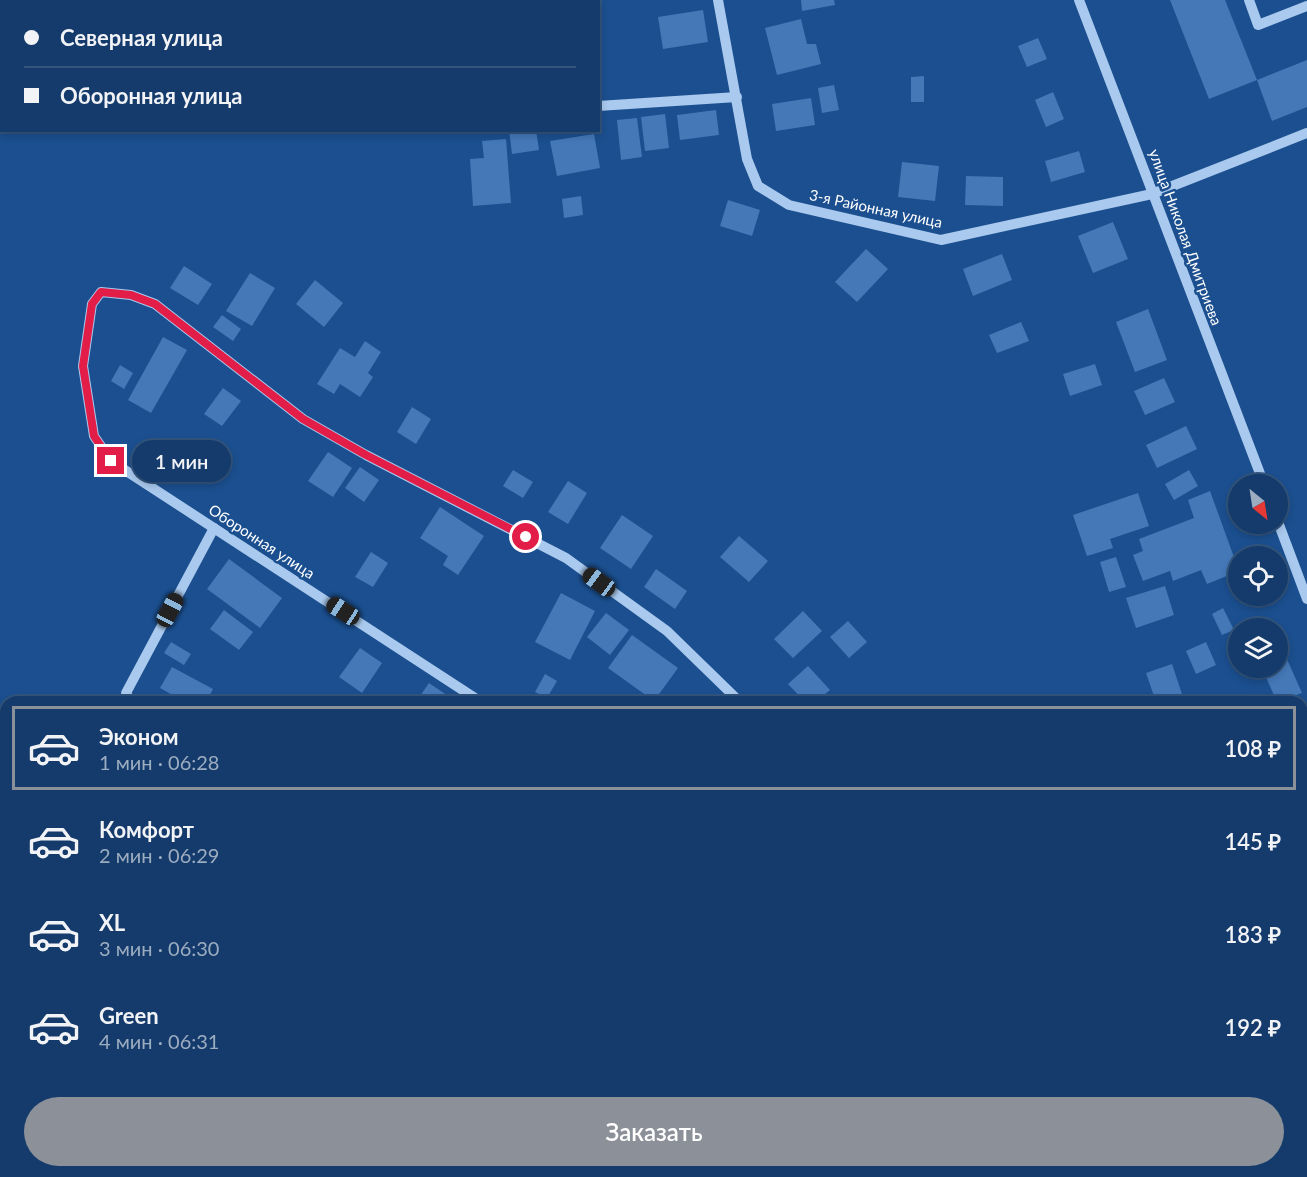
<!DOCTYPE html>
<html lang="ru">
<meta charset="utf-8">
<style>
body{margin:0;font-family:Lato,sans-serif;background:#214673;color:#f1f3f6;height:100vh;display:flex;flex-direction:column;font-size:22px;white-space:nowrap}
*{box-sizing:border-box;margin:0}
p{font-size:20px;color:#9dadc1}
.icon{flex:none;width:33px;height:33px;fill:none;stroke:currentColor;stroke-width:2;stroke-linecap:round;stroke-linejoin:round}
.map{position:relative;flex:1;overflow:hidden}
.side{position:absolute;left:0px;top:696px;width:1308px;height:482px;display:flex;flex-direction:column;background:#143b6b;border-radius:18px 18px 0 0;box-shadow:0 3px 9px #0003,0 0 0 2px #33557e}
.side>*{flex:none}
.banner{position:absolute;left:0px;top:0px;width:600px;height:132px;box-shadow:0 3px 9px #0003,0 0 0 2px #33557e;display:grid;align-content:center;height:132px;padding:0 24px;background:#143b6b}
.needle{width:39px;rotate:150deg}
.controls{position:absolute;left:1228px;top:474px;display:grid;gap:12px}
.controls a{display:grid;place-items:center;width:60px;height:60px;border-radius:50%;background:#143b6b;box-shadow:0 3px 9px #0003,0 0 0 2px #33557e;font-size:30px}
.end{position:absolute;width:27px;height:27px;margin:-14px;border:8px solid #e11d48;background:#fff;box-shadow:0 0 0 3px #fff}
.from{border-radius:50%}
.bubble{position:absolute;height:42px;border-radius:21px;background:#143b6b;box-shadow:0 3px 9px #0003,0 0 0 2px #33557e;font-size:20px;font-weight:600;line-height:42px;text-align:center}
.car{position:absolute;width:18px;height:36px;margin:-18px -9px;border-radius:8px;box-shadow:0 0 4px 2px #0007;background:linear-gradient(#222 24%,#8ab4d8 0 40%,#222 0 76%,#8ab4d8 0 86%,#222 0)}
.banner b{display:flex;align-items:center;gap:21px;height:57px;font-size:22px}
.banner b+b{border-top:2px solid #33557e}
.banner i{width:15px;height:15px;background:#f1f3f6}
ul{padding:10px 0 0;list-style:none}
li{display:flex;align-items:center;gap:18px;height:84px;margin:0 12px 9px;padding:0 12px;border:3px solid transparent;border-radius:0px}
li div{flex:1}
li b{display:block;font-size:22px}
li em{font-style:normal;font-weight:600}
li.selected{border-color:#8c9099}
li>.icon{width:54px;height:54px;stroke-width:1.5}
.primary-button{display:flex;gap:12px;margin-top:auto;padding:12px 24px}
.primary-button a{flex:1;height:69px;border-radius:36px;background:#8c9099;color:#fff;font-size:24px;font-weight:600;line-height:69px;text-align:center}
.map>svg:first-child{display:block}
.building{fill:#4478b7}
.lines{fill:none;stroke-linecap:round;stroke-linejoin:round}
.minor{stroke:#a9c9ee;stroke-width:10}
.major{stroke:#f0f6ff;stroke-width:15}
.route{stroke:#e11d48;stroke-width:8}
.labels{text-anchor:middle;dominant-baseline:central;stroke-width:5;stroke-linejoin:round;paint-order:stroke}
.street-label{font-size:15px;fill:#fff;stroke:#1b4f8f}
</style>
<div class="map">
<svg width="1307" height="1177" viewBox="0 0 1307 1177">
<rect width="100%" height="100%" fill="#1b4f8f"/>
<g class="building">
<path d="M 801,0 L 834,0 L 835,5 L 802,11 Z"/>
<path d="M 1170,0 L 1225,0 L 1257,80 L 1307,60 L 1307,107 L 1272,121 L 1257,80 L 1209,99 Z"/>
<path d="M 703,10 L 708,42 L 663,49 L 658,17 Z"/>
<path d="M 801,19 L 807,44 L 816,44 L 821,64 L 777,75 L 765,28 Z"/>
<path d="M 1038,38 L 1047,59 L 1027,67 L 1018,46 Z"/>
<path d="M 924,76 L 924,102 L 911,102 L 911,77 Z"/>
<path d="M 834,85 L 839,110 L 822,113 L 818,88 Z"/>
<path d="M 1053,92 L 1064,119 L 1046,127 L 1035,100 Z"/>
<path d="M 811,98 L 815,125 L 776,131 L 772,104 Z"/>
<path d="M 716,110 L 719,135 L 680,140 L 677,115 Z"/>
<path d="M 665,114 L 669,148 L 645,151 L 641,117 Z"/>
<path d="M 637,118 L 642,157 L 621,160 L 617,120 Z"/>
<path d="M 509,130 L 536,130 L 539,150 L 512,154 Z"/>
<path d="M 594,134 L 600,168 L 557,176 L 550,141 Z"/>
<path d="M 506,139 L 511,203 L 473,206 L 470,159 L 484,158 L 482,141 Z"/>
<path d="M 1079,151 L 1085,172 L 1051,182 L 1045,161 Z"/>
<path d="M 902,162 L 939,166 L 935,201 L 898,197 Z"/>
<path d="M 966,176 L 1003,177 L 1003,206 L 965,205 Z"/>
<path d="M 581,196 L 583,215 L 564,218 L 562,199 Z"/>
<path d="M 728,200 L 760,210 L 752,236 L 720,226 Z"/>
<path d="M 1113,222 L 1128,259 L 1093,273 L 1078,236 Z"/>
<path d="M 866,249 L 888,269 L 857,302 L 835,282 Z"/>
<path d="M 1002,254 L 1012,280 L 973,296 L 963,269 Z"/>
<path d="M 184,266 L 212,284 L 198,305 L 170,288 Z"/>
<path d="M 250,273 L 275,288 L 252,326 L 226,311 Z"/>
<path d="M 315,280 L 343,303 L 324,327 L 296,304 Z"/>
<path d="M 1148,309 L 1167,360 L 1135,372 L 1116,322 Z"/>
<path d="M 222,315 L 241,329 L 233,341 L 213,327 Z"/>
<path d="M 1021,322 L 1029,341 L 997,353 L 989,335 Z"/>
<path d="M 163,337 L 187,350 L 151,413 L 128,400 Z"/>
<path d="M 365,341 L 381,352 L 368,373 L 373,377 L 360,397 L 340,384 L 334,394 L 317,384 L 340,348 L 355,357 Z"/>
<path d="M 1095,364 L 1102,385 L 1070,396 L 1063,374 Z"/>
<path d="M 120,365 L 133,373 L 124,389 L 111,381 Z"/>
<path d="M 1164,378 L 1175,402 L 1145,415 L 1134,391 Z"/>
<path d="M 223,388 L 241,401 L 222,426 L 204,414 Z"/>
<path d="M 412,407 L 431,419 L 416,444 L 397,432 Z"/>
<path d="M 1186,426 L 1197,449 L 1157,468 L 1146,445 Z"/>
<path d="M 328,452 L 352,468 L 333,497 L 308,481 Z"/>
<path d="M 360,467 L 379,480 L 364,502 L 345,488 Z"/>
<path d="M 513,470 L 533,482 L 523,498 L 503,486 Z"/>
<path d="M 1189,470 L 1198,486 L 1174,500 L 1165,484 Z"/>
<path d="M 568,481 L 587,493 L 568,524 L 548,512 Z"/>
<path d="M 1210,491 L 1239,571 L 1207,584 L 1201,570 L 1173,581 L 1170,571 L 1143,581 L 1133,555 L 1143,551 L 1139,539 L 1194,518 L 1188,500 Z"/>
<path d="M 1138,493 L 1149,526 L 1110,539 L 1113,548 L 1087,556 L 1073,515 Z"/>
<path d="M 440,507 L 484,536 L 458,575 L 443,565 L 448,556 L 420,538 Z"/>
<path d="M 622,515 L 653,536 L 631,569 L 600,548 Z"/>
<path d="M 739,536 L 768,561 L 749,582 L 720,557 Z"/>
<path d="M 371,552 L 388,563 L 373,587 L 355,577 Z"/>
<path d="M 1116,557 L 1126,587 L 1109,592 L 1100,562 Z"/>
<path d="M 229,559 L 282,598 L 260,628 L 207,589 Z"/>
<path d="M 656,569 L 687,591 L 675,609 L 644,587 Z"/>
<path d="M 1165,586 L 1174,615 L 1136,628 L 1126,598 Z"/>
<path d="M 561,593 L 595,611 L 570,660 L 535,642 Z"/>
<path d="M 1223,608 L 1234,630 L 1222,635 L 1212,614 Z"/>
<path d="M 224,610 L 253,632 L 239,650 L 210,629 Z"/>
<path d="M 803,611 L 822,631 L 793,658 L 774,639 Z"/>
<path d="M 606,613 L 629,630 L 610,655 L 587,637 Z"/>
<path d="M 848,621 L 867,642 L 849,658 L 830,637 Z"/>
<path d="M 632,635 L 678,668 L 654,701 L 608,668 Z"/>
<path d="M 171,642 L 191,654 L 184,665 L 164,653 Z"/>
<path d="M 1206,642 L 1216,665 L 1196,674 L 1186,651 Z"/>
<path d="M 360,648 L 382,663 L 362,693 L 339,677 Z"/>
<path d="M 1286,657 L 1302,693 L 1277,702 L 1262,668 L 1278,668 L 1278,661 Z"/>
<path d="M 1172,664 L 1182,694 L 1156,702 L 1146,673 Z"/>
<path d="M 808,666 L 830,690 L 816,702 L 805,702 L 788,684 Z"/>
<path d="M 172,667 L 213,689 L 206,702 L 185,702 L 160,688 Z"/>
<path d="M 545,674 L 557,681 L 547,698 L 535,692 Z"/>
<path d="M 429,683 L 457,702 L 416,702 Z"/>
<path d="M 1307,745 L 1307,757 L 1302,759 L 1302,747 Z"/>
<path d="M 1307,769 L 1307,794 L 1305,795 L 1302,789 L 1302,772 Z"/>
</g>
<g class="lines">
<g class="minor">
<path d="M 718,0 L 747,159 L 758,186 L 789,205 L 941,240 L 1152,194 L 1307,133"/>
<path d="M 1079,0 L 1264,484"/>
<path d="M 1249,0 L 1258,25 L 1307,6"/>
<path d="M 598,106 L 737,97"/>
<path d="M 1278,522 L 1307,599"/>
<path d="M 131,702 L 126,693 L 214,528"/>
<path d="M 481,702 L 111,461 L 94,436 L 83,366 L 92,304 L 101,292 L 131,295 L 155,304 L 303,419 L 366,455 L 566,558 L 667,631 L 740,702"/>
<path d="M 860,1172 L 863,1177"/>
</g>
<g class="major">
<path d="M 0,945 L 6,993"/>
<path d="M 28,1172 L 29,1177"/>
</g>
</g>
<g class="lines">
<path class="route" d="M 111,461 L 94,436 L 83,366 L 92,304 L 101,292 L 131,295 L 155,304 L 303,419 L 366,455 L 526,537"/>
</g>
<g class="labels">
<g class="street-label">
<text transform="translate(876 208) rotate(12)">3-я Районная улица</text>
<text transform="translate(1186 237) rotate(70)">улица Николая Дмитриева</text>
<text transform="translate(262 541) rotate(33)">Оборонная улица</text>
</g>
</g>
</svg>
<div class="controls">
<a><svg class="needle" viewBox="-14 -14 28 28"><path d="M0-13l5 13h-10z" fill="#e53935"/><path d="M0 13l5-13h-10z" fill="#9dadc1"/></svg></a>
<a><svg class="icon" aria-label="locate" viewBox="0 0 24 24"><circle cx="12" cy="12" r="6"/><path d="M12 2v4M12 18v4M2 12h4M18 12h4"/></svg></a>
<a><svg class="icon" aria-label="layers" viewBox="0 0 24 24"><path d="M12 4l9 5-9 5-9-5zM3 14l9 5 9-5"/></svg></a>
</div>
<i class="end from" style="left:526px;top:537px"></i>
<i class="end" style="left:111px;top:461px"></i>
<div class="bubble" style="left:132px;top:440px;width:99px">1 мин</div>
<i class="car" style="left:599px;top:582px;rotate:306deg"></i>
<i class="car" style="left:170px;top:610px;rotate:28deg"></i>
<i class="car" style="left:343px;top:611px;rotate:303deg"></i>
<div class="banner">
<b><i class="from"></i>Северная улица</b>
<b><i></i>Оборонная улица</b>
</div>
<section class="side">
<ul>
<li class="selected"><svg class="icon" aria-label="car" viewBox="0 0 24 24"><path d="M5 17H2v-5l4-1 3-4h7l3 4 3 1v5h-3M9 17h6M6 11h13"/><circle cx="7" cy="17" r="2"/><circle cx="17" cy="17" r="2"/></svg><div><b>Эконом</b><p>1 мин · 06:28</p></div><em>108 ₽</em></li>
<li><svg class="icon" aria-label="car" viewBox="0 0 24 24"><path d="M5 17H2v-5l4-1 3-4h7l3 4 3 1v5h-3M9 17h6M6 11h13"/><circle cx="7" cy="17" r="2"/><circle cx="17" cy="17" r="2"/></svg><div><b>Комфорт</b><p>2 мин · 06:29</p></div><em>145 ₽</em></li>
<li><svg class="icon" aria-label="car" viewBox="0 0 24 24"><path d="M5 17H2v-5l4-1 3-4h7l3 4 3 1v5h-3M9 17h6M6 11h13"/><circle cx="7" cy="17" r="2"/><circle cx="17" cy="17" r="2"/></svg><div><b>XL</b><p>3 мин · 06:30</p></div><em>183 ₽</em></li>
<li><svg class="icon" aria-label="car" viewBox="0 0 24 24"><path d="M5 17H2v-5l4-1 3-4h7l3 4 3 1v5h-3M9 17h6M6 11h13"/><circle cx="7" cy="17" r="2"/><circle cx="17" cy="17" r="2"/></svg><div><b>Green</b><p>4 мин · 06:31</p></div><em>192 ₽</em></li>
</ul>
<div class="primary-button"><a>Заказать</a></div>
</section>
</div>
